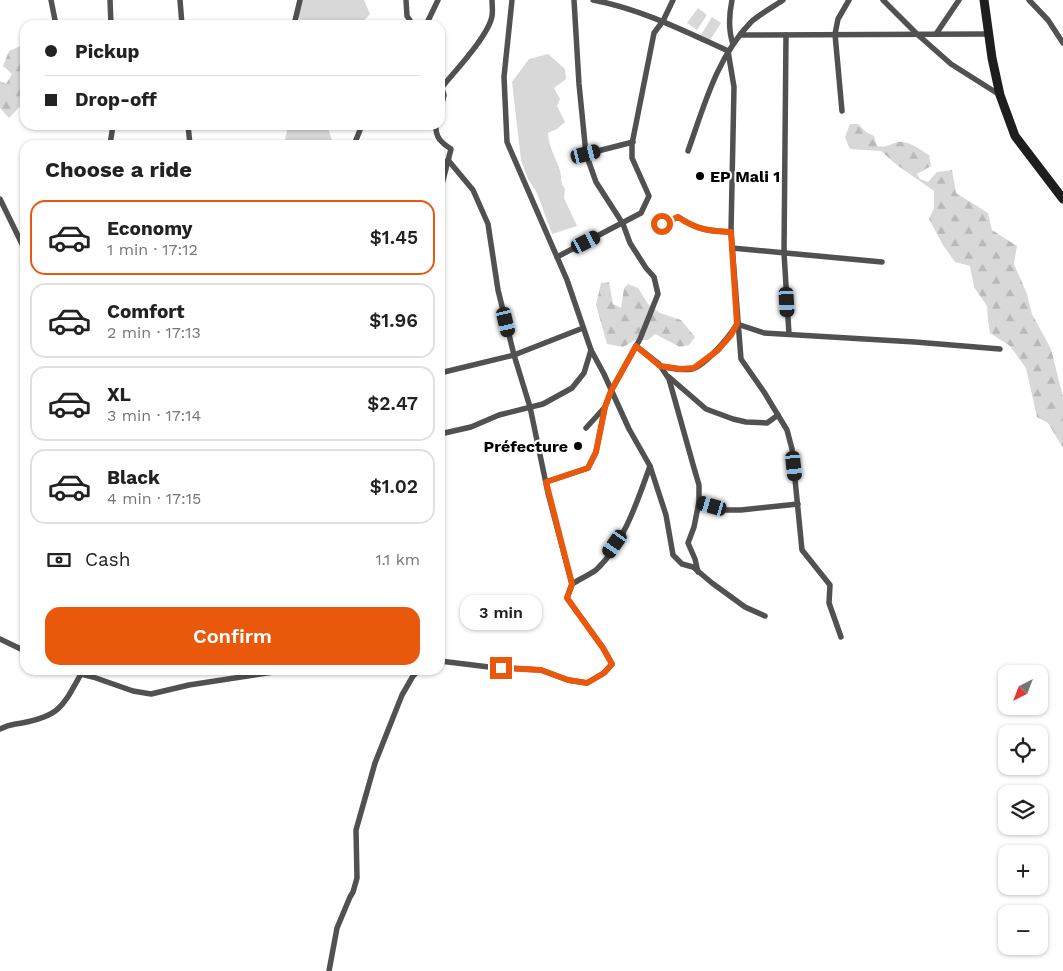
<!DOCTYPE html>
<meta charset="utf-8">
<style>
body{margin:0;font-family:"Work Sans",sans-serif;background:#f6f6f6;color:#222;height:100vh;display:flex;flex-direction:column;font-size:19px;white-space:nowrap}
*{box-sizing:border-box;margin:0}
p{font-size:16px;color:#767676}
.icon{flex:none;width:28px;height:28px;fill:none;stroke:currentColor;stroke-width:2;stroke-linecap:round;stroke-linejoin:round}
.map{position:relative;flex:1;overflow:hidden}
.details{position:absolute;left:20px;top:140px;width:425px;height:535px;display:flex;flex-direction:column;background:#fff;border-radius:15px;box-shadow:0 1px 4px #0004}
.details>*{flex:none}
.guide{position:absolute;left:20px;top:20px;width:425px;height:110px;border-radius:15px;box-shadow:0 1px 4px #0004;display:grid;align-content:center;height:110px;padding:0 25px;background:#fff}
.needle{width:32px;rotate:222deg}
.buttons{position:absolute;left:998px;top:665px;display:grid;gap:10px}
.buttons a{display:grid;place-items:center;width:50px;height:50px;border-radius:10px;background:#fff;box-shadow:0 1px 4px #0004;font-size:25px}
.end{position:absolute;width:22px;height:22px;margin:-11px;border:6px solid #ea580c;background:#fff;box-shadow:0 0 0 2px #fff}
.from{border-radius:50%}
.bubble{position:absolute;height:35px;border-radius:15px;background:#fff;box-shadow:0 1px 4px #0004;font-size:16px;font-weight:600;line-height:35px;text-align:center}
.car{position:absolute;width:15px;height:30px;margin:-15px -8px;border-radius:6px;box-shadow:0 0 4px 1px #0007;background:linear-gradient(#222 24%,#8ab4d8 0 40%,#222 0 76%,#8ab4d8 0 86%,#222 0)}
.guide b{display:flex;align-items:center;gap:18px;height:48px;font-size:19px}
.guide b+b{border-top:1px solid #e0e0e0}
.guide i{width:12px;height:12px;background:#222}
ul{padding:0;list-style:none}
li{display:flex;align-items:center;gap:15px;height:75px;margin:0 10px 8px;padding:0 15px;border:2px solid #e0e0e0;border-radius:15px}
li div{flex:1}
li b{display:block;font-size:19px}
li em{font-style:normal;font-weight:600}
li.current{border-color:#ea580c}
li>.icon{width:45px;height:45px;stroke-width:1.5}
h2{padding:0 25px;font-size:22px;line-height:60px}
.pay{display:flex;align-items:center;gap:12px;height:55px;padding:0 25px;font-size:19px}
.pay p{margin-inline-start:auto}
.action{display:flex;gap:10px;margin-top:auto;padding:10px 25px}
.action a{flex:1;height:58px;border-radius:15px;background:#ea580c;color:#fff;font-size:20px;font-weight:600;line-height:58px;text-align:center}
.map>svg:first-child{display:block}
.green{fill:#d8d8d8}
.forest{fill:url(#forest-firs)}
.lines{fill:none;stroke-linecap:round;stroke-linejoin:round}
.street{stroke:#515151;stroke-width:5.5}
.secondary{stroke:#1e1e1e;stroke-width:9}
.route{stroke:#ea580c;stroke-width:6}
.poi-dot{fill:#000;stroke:#fff;stroke-width:2}
.labels{text-anchor:middle;dominant-baseline:central;stroke-width:4;stroke-linejoin:round;paint-order:stroke}
.poi-label{font-size:16px;font-weight:bold;fill:#000;stroke:#fff;text-anchor:start}
</style>
<div class="map">
<svg width="1063" height="971" viewBox="0 0 1063 971">
<defs>
<pattern id="forest-firs" width="22" height="20" patternUnits="userSpaceOnUse" patternTransform="scale(1.25)"><rect width="22" height="20" fill="#d8d8d8"/><path d="M5 1l3.5 6h-7zM16 11l3.5 6h-7z" fill="#b8b8b8"/></pattern>
</defs>
<rect width="100%" height="100%" fill="#fff"/>
<g class="green">
<path d="M 301,0 L 364,0 L 370,14 L 360,25 L 302,25 L 298,15 Z"/>
<path d="M 698,8 L 707,15 L 697,30 L 687,23 Z"/>
<path d="M 712,17 L 721,23 L 710,40 L 701,35 Z"/>
<path d="M 548,54 L 565,69 L 566,79 L 554,88 L 560,99 L 557,106 L 565,122 L 557,129 L 548,133 C 549,149 556,157 560,171 C 562,178 560,183 565,189 L 564,198 L 577,226 L 552,234 L 537,193 L 528,179 L 521,160 L 512,82 L 529,59 Z"/>
<path d="M 288,125 L 327,125 L 332,140 L 331,145 L 284,145 Z"/>
</g>
<g class="forest">
<path d="M 25,44 L 25,101 L 9,118 L 0,108 L 0,81 L 6,84 L 12,74 L 3,66 L 9,51 Z"/>
<path d="M 850,124 L 858,124 L 866,132 L 874,136 L 877,146 C 888,148 889,144 898,142 C 909,140 920,150 929,155 L 931,166 L 917,174 L 920,179 L 928,182 L 937,172 L 952,170 L 956,193 L 988,213 L 992,230 L 1017,246 L 1014,264 L 1027,294 L 1032,314 L 1051,349 L 1063,397 L 1063,448 L 1048,423 L 1037,417 L 1026,368 L 1010,346 L 990,333 L 988,320 L 987,306 L 974,287 L 970,266 L 955,262 L 943,245 L 929,219 L 934,208 L 934,191 L 897,165 L 881,151 L 850,149 L 845,137 Z"/>
<path d="M 609,282 L 613,304 L 621,308 L 624,288 L 628,284 L 638,288 L 648,304 L 660,313 L 681,320 L 695,337 L 689,345 L 680,347 L 655,334 L 648,340 L 635,340 L 623,347 L 607,344 L 596,305 L 601,283 Z"/>
</g>
<g class="lines">
<g class="street">
<path d="M 51,0 L 56,25"/>
<path d="M 110,0 L 111,25"/>
<path d="M 180,0 L 182,25"/>
<path d="M 406,0 L 407,16 L 413,25"/>
<path d="M 574,0 L 579,84 L 586,154 L 596,182 L 623,224 L 630,243 L 646,268 L 654,277 L 658,294 L 640,339 L 611,391 L 605,407 L 586,428"/>
<path d="M 593,0 C 641,9 684,31 728,51 L 734,87 L 731,232 L 741,359 L 764,392 L 787,430 L 792,449 L 802,550 L 830,585 L 829,603 L 841,637"/>
<path d="M 732,0 C 729,15 728,30 733,44"/>
<path d="M 883,0 L 917,34 L 951,64 L 1000,95"/>
<path d="M 1029,0 L 1048,20 L 1063,43"/>
<path d="M 294,25 L 300,0"/>
<path d="M 426,25 L 438,0"/>
<path d="M 936,34 L 959,0"/>
<path d="M 741,35 L 988,34"/>
<path d="M 786,35 L 784,253 L 789,334"/>
<path d="M 440,83 L 444,95 L 440,111"/>
<path d="M 442,87 C 455,71 489,35 492,16 C 493,11 492,5 492,0"/>
<path d="M 842,111 L 835,34 L 838,19 L 849,0"/>
<path d="M 188,125 L 190,145"/>
<path d="M 436,125 C 435,138 442,143 451,149 L 441,188 L 440,201"/>
<path d="M 110,145 L 113,125"/>
<path d="M 354,145 L 362,125"/>
<path d="M 688,151 C 704,106 717,57 751,22 C 760,14 773,7 783,0"/>
<path d="M 586,154 L 633,142"/>
<path d="M 448,160 L 473,190 L 488,224 L 498,290 L 514,355 L 530,407 L 548,493 L 572,584"/>
<path d="M 0,199 L 22,244 L 25,257"/>
<path d="M 662,224 L 678,217 C 698,230 709,231 731,232"/>
<path d="M 732,248 L 882,262"/>
<path d="M 557,257 L 641,213 L 649,196 L 632,158 L 632,144 L 654,33 L 663,21 L 673,0"/>
<path d="M 636,346 L 659,364 L 669,379 L 694,468 L 699,485 L 699,502 L 694,527 L 688,543 L 695,559 L 698,572"/>
<path d="M 660,366 C 670,368 682,371 692,369 C 706,365 730,336 737,324 L 764,333 L 915,342 L 1000,349"/>
<path d="M 440,373 L 514,355 L 583,328"/>
<path d="M 669,377 L 706,409 L 733,419 L 746,422 L 767,423 L 778,415"/>
<path d="M 440,434 L 471,427 L 499,415 L 543,404 L 572,388 L 584,373 L 591,350"/>
<path d="M 650,466 L 666,515 L 673,555 L 682,564 L 693,567 L 712,583 L 745,607 L 765,616"/>
<path d="M 546,482 L 588,468 L 596,452 L 605,407"/>
<path d="M 699,502 L 726,510 L 741,510 L 798,504"/>
<path d="M 0,639 L 25,651"/>
<path d="M 440,661 L 489,667 L 541,670 L 568,680 L 587,683 L 604,673 L 612,664 L 603,648 L 567,598 L 572,584 C 580,579 589,575 596,570 C 623,545 638,500 650,466 L 629,429 L 604,374 L 591,350 L 567,280 L 507,142 L 504,77 L 512,0"/>
<path d="M 83,670 L 81,674 L 93,677 L 133,691 L 151,694 L 189,685 L 287,670"/>
<path d="M 0,729 C 10,724 11,725 22,723 C 60,716 63,706 81,674 L 71,670"/>
<path d="M 329,971 L 337,928 L 350,897 L 353,892 L 357,878 L 356,830 L 375,763 L 402,695 L 413,676 L 419,670"/>
</g>
<path class="secondary" d="M 984,0 L 992,58 L 1000,95 L 1015,136 L 1063,199"/>
</g>
<g class="lines">
<path class="route" d="M 501,668 L 541,670 L 568,680 L 587,683 L 604,673 L 612,664 L 603,648 L 567,598 L 572,584 L 546,482 L 588,468 L 596,452 L 605,407 L 611,391 L 636,346 L 660,366 L 681,369 L 694,368 L 718,350 L 731,335 L 737,324 L 731,232 C 709,231 697,230 678,217 L 662,224"/>
</g>
<g class="poi-dot">
<circle cx="700" cy="176" r="5"/>
<circle cx="578" cy="446" r="5"/>
</g>
<g class="labels">
<g class="poi-label">
<text x="710" y="176">EP Mali 1</text>
<text x="568" y="446" text-anchor="end">Préfecture</text>
</g>
</g>
</svg>
<div class="buttons">
<a><svg class="needle" viewBox="-14 -14 28 28"><path d="M0-13l5 13h-10z" fill="#e53935"/><path d="M0 13l5-13h-10z" fill="#767676"/></svg></a>
<a><svg class="icon" aria-label="locate" viewBox="0 0 24 24"><circle cx="12" cy="12" r="6"/><path d="M12 2v4M12 18v4M2 12h4M18 12h4"/></svg></a>
<a><svg class="icon" aria-label="layers" viewBox="0 0 24 24"><path d="M12 4l9 5-9 5-9-5zM3 14l9 5 9-5"/></svg></a>
<a>+</a>
<a>−</a>
</div>
<i class="end from" style="left:662px;top:224px"></i>
<i class="end" style="left:501px;top:668px"></i>
<div class="bubble" style="left:460px;top:595px;width:82px">3 min</div>
<i class="car" style="left:586px;top:154px;rotate:76deg"></i>
<i class="car" style="left:586px;top:242px;rotate:63deg"></i>
<i class="car" style="left:787px;top:302px;rotate:177deg"></i>
<i class="car" style="left:506px;top:322px;rotate:167deg"></i>
<i class="car" style="left:794px;top:466px;rotate:174deg"></i>
<i class="car" style="left:712px;top:506px;rotate:286deg"></i>
<i class="car" style="left:615px;top:544px;rotate:215deg"></i>
<div class="guide">
<b><i class="from"></i>Pickup</b>
<b><i></i>Drop-off</b>
</div>
<section class="details">
<h2>Choose a ride</h2>
<ul>
<li class="current"><svg class="icon" aria-label="car" viewBox="0 0 24 24"><path d="M5 17H2v-5l4-1 3-4h7l3 4 3 1v5h-3M9 17h6M6 11h13"/><circle cx="7" cy="17" r="2"/><circle cx="17" cy="17" r="2"/></svg><div><b>Economy</b><p>1 min · 17:12</p></div><em>$1.45</em></li>
<li><svg class="icon" aria-label="car" viewBox="0 0 24 24"><path d="M5 17H2v-5l4-1 3-4h7l3 4 3 1v5h-3M9 17h6M6 11h13"/><circle cx="7" cy="17" r="2"/><circle cx="17" cy="17" r="2"/></svg><div><b>Comfort</b><p>2 min · 17:13</p></div><em>$1.96</em></li>
<li><svg class="icon" aria-label="car" viewBox="0 0 24 24"><path d="M5 17H2v-5l4-1 3-4h7l3 4 3 1v5h-3M9 17h6M6 11h13"/><circle cx="7" cy="17" r="2"/><circle cx="17" cy="17" r="2"/></svg><div><b>XL</b><p>3 min · 17:14</p></div><em>$2.47</em></li>
<li><svg class="icon" aria-label="car" viewBox="0 0 24 24"><path d="M5 17H2v-5l4-1 3-4h7l3 4 3 1v5h-3M9 17h6M6 11h13"/><circle cx="7" cy="17" r="2"/><circle cx="17" cy="17" r="2"/></svg><div><b>Black</b><p>4 min · 17:15</p></div><em>$1.02</em></li>
</ul>
<div class="pay"><svg class="icon" aria-label="cash" viewBox="0 0 24 24"><path d="M3 7h18v10H3z"/><circle cx="12" cy="12" r="2"/></svg>Cash<p>1.1 km</p></div>
<div class="action"><a>Confirm</a></div>
</section>
</div>
